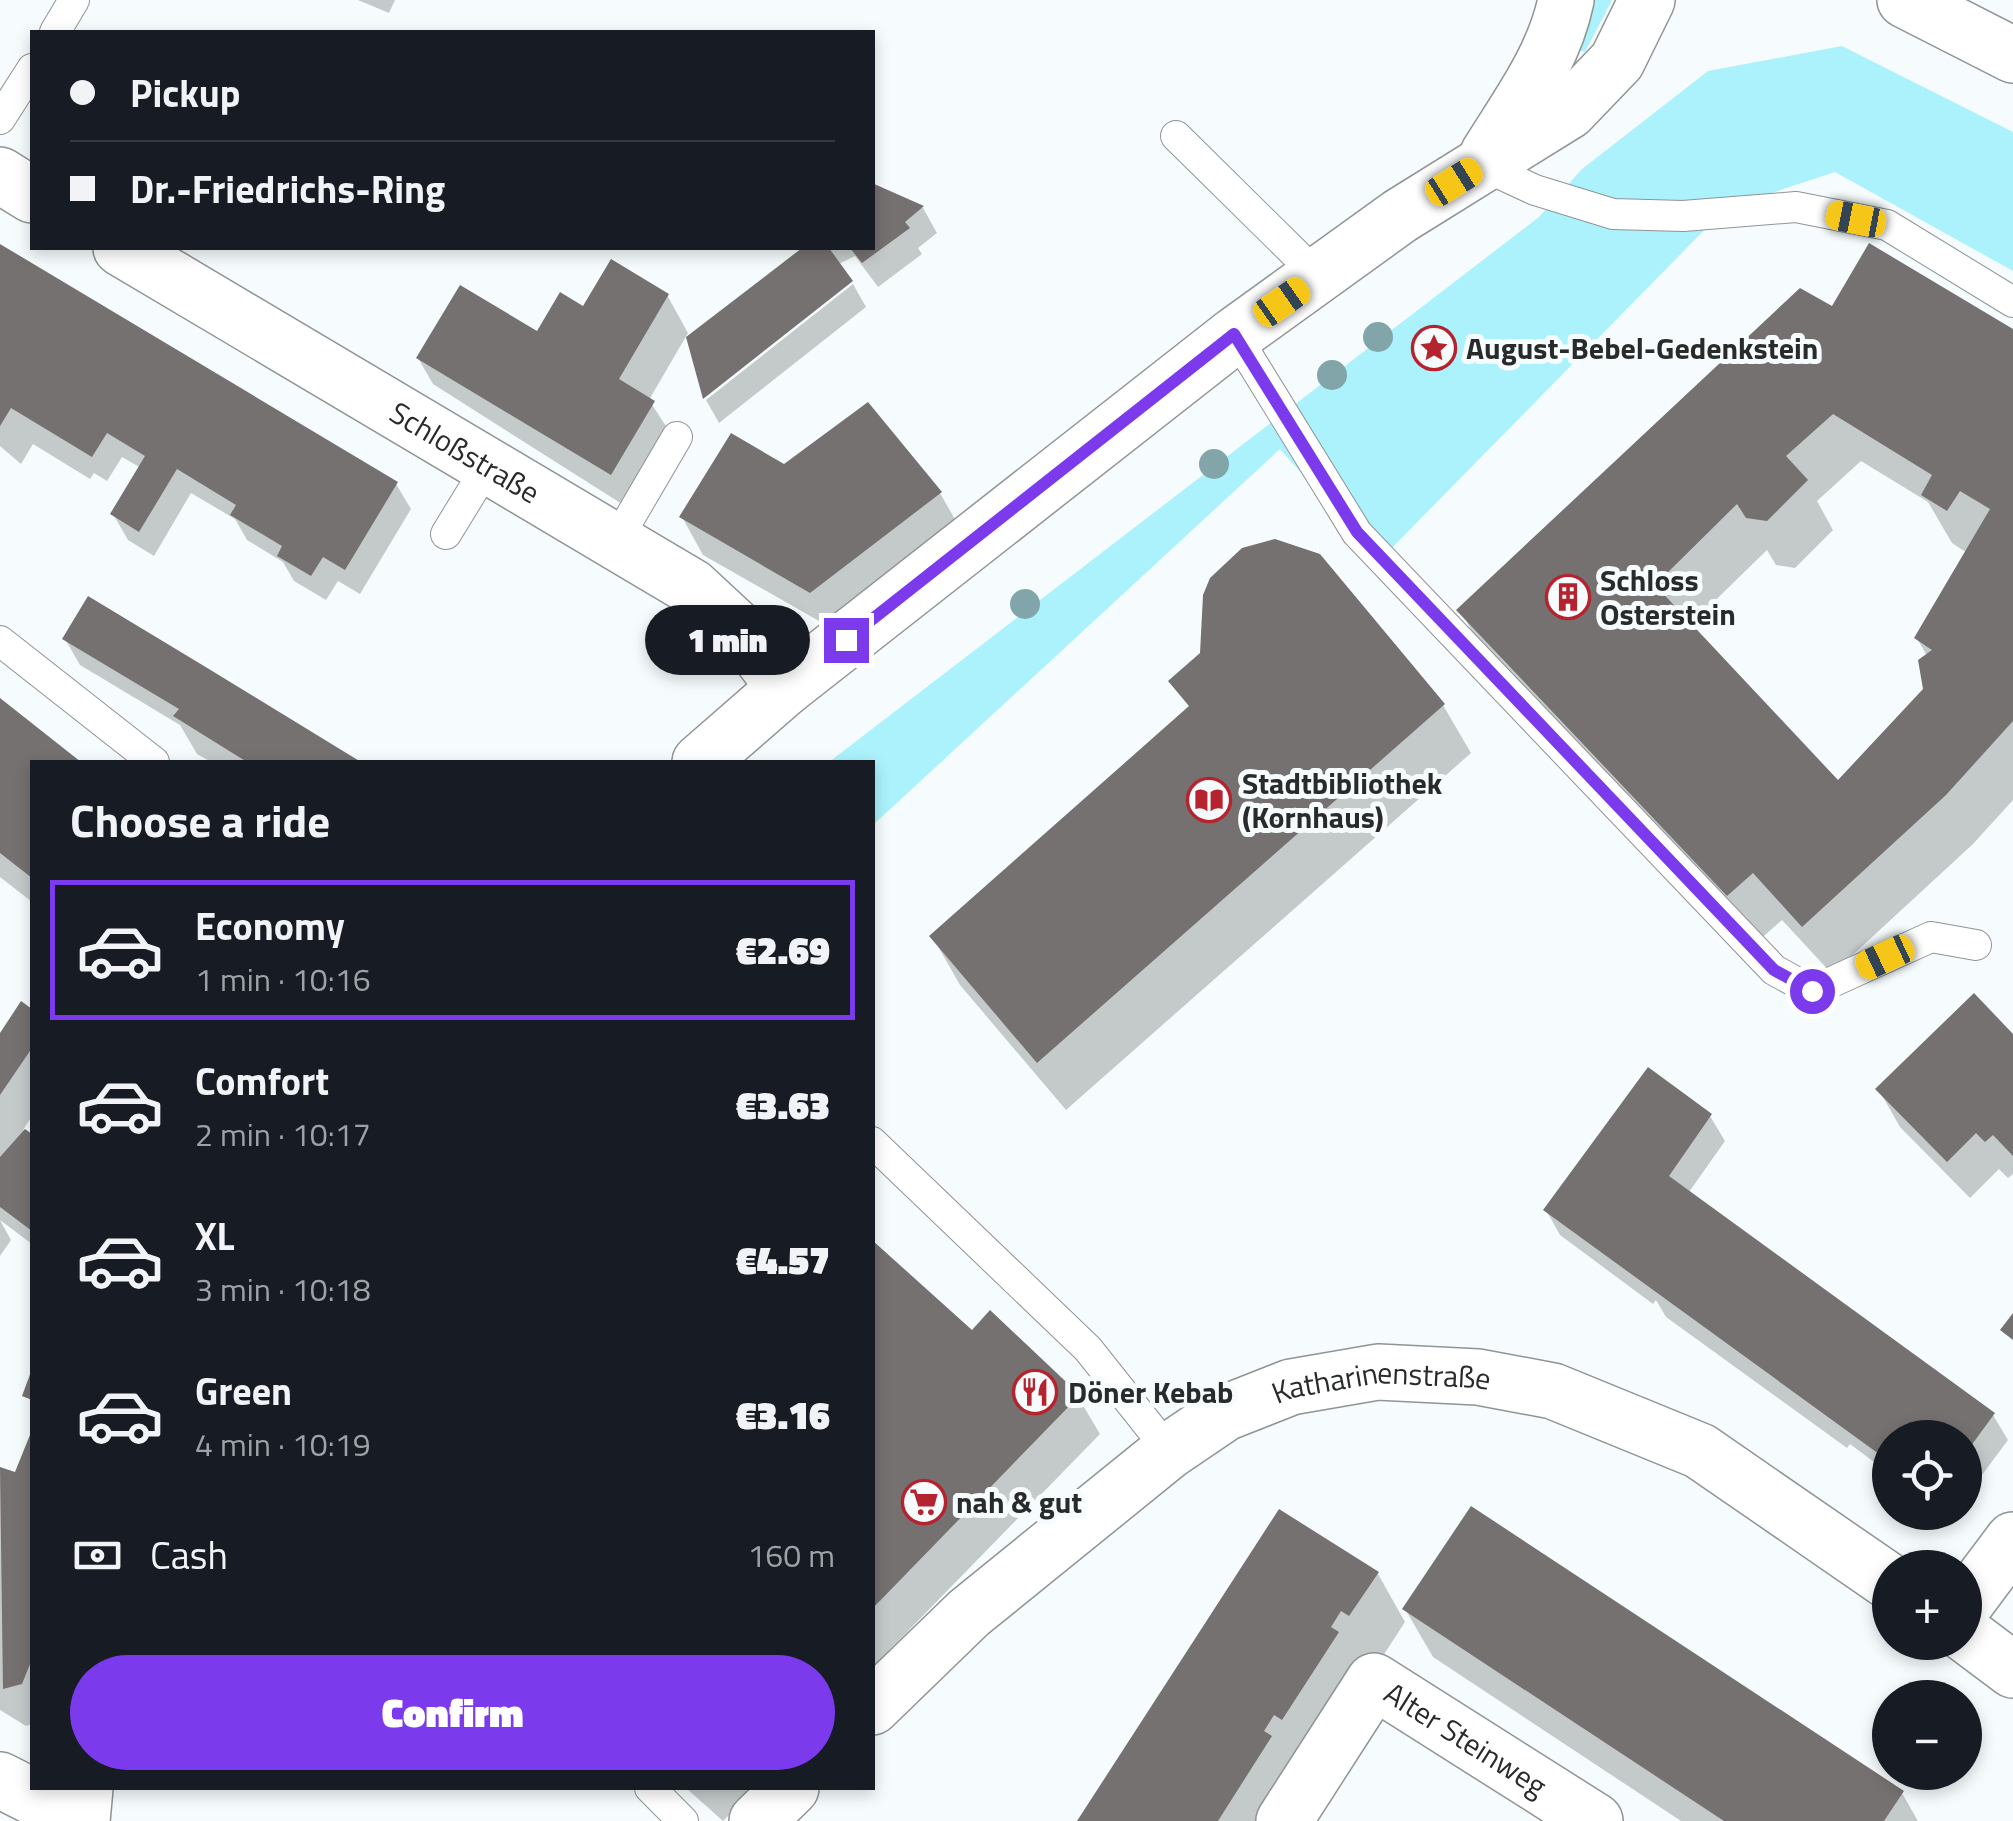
<!DOCTYPE html>
<meta charset="utf-8">
<style>
body{margin:0;font-family:"Titillium Web",sans-serif;background:#20242c;color:#f1f3f6;height:100vh;display:flex;flex-direction:column;font-size:38px;white-space:nowrap}
*{box-sizing:border-box;margin:0}
p{font-size:32px;color:#9ea1a6}
.icon{flex:none;width:55px;height:55px;fill:none;stroke:currentColor;stroke-width:2;stroke-linecap:round;stroke-linejoin:round}
.map{position:relative;flex:1;overflow:hidden}
.side{position:absolute;left:30px;top:760px;width:845px;height:1030px;display:flex;flex-direction:column;background:#171b24;border-radius:0px;box-shadow:0 5px 15px #0003}
.side>*{flex:none}
.guide{position:absolute;left:30px;top:30px;width:845px;height:220px;border-radius:0px;box-shadow:0 5px 15px #0003;display:grid;align-content:center;height:220px;padding:0 40px;background:#171b24}
.buttons{position:absolute;left:1872px;top:1420px;display:grid;gap:20px}
.buttons a{display:grid;place-items:center;width:110px;height:110px;border-radius:50%;background:#171b24;box-shadow:0 5px 15px #0003;font-size:50px}
.end{position:absolute;width:45px;height:45px;margin:-22px;border:12px solid #7c3aed;background:#fff;box-shadow:0 0 0 5px #fff}
.from{border-radius:50%}
.bubble{position:absolute;height:70px;border-radius:35px;background:#171b24;box-shadow:0 5px 15px #0003;font-size:32px;font-weight:800;line-height:70px;text-align:center}
.car{position:absolute;width:30px;height:60px;margin:-30px -15px;border-radius:12px;box-shadow:0 0 8px 2px #0007;background:linear-gradient(#f5c518 24%,#345 0 40%,#f5c518 0 76%,#345 0 86%,#f5c518 0)}
.guide b{display:flex;align-items:center;gap:35px;height:95px;font-size:38px}
.guide b+b{border-top:2px solid #363941}
.guide i{width:25px;height:25px;background:#f1f3f6}
ul{padding:0;list-style:none}
li{display:flex;align-items:center;gap:30px;height:140px;margin:0 20px 15px;padding:0 20px;border:5px solid transparent;border-radius:0px}
li div{flex:1}
li b{display:block;font-size:38px}
li em{font-style:normal;font-weight:800}
li.on{border-color:#7c3aed}
li>.icon{width:90px;height:90px;stroke-width:1.5}
h2{padding:0 40px;font-size:45px;line-height:120px}
.pay{display:flex;align-items:center;gap:25px;height:110px;padding:0 40px;font-size:38px}
.pay p{margin-inline-start:auto}
.cta{display:flex;gap:20px;margin-top:auto;padding:20px 40px}
.cta a{flex:1;height:115px;border-radius:60px;background:#7c3aed;color:#fff;font-size:40px;font-weight:800;line-height:115px;text-align:center}
.map>svg:first-child{display:block}
.green{fill:#abf2fc}
.shadow{fill:#0003;fill-rule:evenodd}
.building{fill:#757170;fill-rule:evenodd}
.lines{fill:none;stroke-linecap:round;stroke-linejoin:round}
.lane-casing{stroke:#8f9494;stroke-width:32}
.street-casing{stroke:#8f9494;stroke-width:58}
.secondary-casing{stroke:#8f9494;stroke-width:58}
.lane{stroke:#fff;stroke-width:30}
.street{stroke:#fff;stroke-width:55}
.secondary{stroke:#fff;stroke-width:55}
.tree{fill:#81a5a9}
.route{stroke:#7c3aed;stroke-width:12}
.labels{text-anchor:middle;dominant-baseline:central;stroke-width:10;stroke-linejoin:round;paint-order:stroke}
.poi-label{font-size:30px;font-weight:bold;fill:#292b2b;stroke:#f6fcfd;text-anchor:start}
.street-label{font-size:30px;fill:#292b2b;stroke:#f6fcfd}
</style>
<div class="map">
<svg width="2013" height="1821" viewBox="0 0 2013 1821">
<rect width="100%" height="100%" fill="#f6fcfd"/>
<g class="green">
<path d="M 1584,0 L 1612,0 L 1585,52 L 1568,47 Z"/>
<path d="M 1842,46 L 2013,132 L 2013,271 L 1835,172 L 1726,208 L 1379,561 L 1280,449 L 873,825 L 872,762 L 829,762 L 1539,217 L 1582,169 L 1708,71 Z"/>
</g>
<g class="shadow">
<path d="M 358,0 L 395,0 L 389,13 Z"/>
<path d="M 872,186 L 923,208 L 937,233 L 918,248 L 922,254 L 878,287 L 855,256 L 689,338 L 806,248 L 813,251 L 872,248 Z"/>
<path d="M 0,247 L 396,484 L 411,509 L 360,594 L 338,581 L 326,600 L 294,581 L 283,562 L 247,540 L 235,519 L 191,493 L 154,556 L 128,540 L 113,514 L 141,468 L 122,457 L 107,481 L 94,473 L 90,479 L 33,444 L 21,464 L 0,446 Z"/>
<path d="M 853,284 L 866,307 L 719,423 L 706,400 Z"/>
<path d="M 667,295 L 688,333 L 649,400 L 675,440 L 633,511 L 433,384 L 418,358 L 538,335 L 581,308 Z"/>
<path d="M 1832,310 L 2013,332 L 2013,800 L 1973,844 L 1832,974 L 1782,920 L 1756,943 L 1487,658 L 1460,610 ZM 1861,461 L 1928,502 L 1952,543 L 1967,553 L 1917,638 L 1927,656 L 1926,689 L 1838,783 L 1690,625 L 1767,550 L 1776,565 L 1795,568 L 1833,530 L 1817,501 Z"/>
<path d="M 940,493 L 961,530 L 833,629 L 703,555 L 682,517 Z"/>
<path d="M 65,639 L 204,668 L 357,762 L 211,762 L 197,754 L 180,725 L 80,665 Z"/>
<path d="M 1202,655 L 1443,705 L 1471,753 L 1066,1110 L 960,985 L 932,936 L 1191,709 L 1171,682 Z"/>
<path d="M 0,702 L 77,762 L 32,762 L 32,902 L 0,877 Z"/>
<path d="M 22,1004 L 32,1012 L 32,1116 L 23,1130 L 32,1137 L 32,1244 L 0,1220 L 0,1037 Z"/>
<path d="M 2013,1037 L 2013,1174 L 2008,1178 L 1999,1169 L 1970,1198 L 1900,1127 L 1879,1090 Z"/>
<path d="M 1710,1116 L 1725,1141 L 1689,1192 L 1993,1415 L 2008,1440 L 1965,1498 L 1965,1438 L 1890,1438 L 1890,1474 L 1850,1444 L 1847,1448 L 1666,1317 L 1656,1300 L 1653,1304 L 1560,1235 L 1546,1210 Z"/>
<path d="M 0,1220 L 11,1240 L 0,1256 Z"/>
<path d="M 872,1243 L 972,1333 L 990,1313 L 1078,1397 L 1100,1434 L 872,1668 Z"/>
<path d="M 32,1436 L 32,1724 L 26,1726 L 0,1710 L 0,1469 L 17,1475 Z"/>
<path d="M 1378,1574 L 1405,1622 L 1276,1821 L 1080,1821 Z"/>
<path d="M 1405,1609 L 1902,1793 L 1918,1821 L 1681,1821 L 1433,1657 Z"/>
<path d="M 686,1788 L 756,1788 L 723,1821 Z"/>
</g>
<g class="building">
<path d="M 872,183 L 924,206 L 905,222 L 910,228 L 862,263 L 850,248 L 872,248 Z"/>
<path d="M 1869,243 L 2013,329 L 2013,721 L 1946,795 L 1802,927 L 1753,873 L 1727,896 L 1456,610 L 1800,288 L 1832,306 ZM 1833,414 L 1932,475 L 1921,495 L 1947,511 L 1960,491 L 1990,509 L 1914,638 L 1932,650 L 1918,660 L 1923,689 L 1838,780 L 1655,585 L 1737,504 L 1746,518 L 1767,521 L 1808,480 L 1786,456 Z"/>
<path d="M 0,244 L 398,482 L 345,570 L 323,557 L 311,576 L 277,556 L 282,546 L 230,515 L 236,505 L 177,469 L 139,532 L 110,514 L 145,456 L 107,433 L 92,457 L 11,408 L 0,426 Z"/>
<path d="M 802,248 L 829,248 L 853,281 L 703,399 L 686,337 Z"/>
<path d="M 611,259 L 669,294 L 619,379 L 655,401 L 611,475 L 416,358 L 460,285 L 537,331 L 560,292 L 583,306 Z"/>
<path d="M 868,402 L 942,492 L 810,593 L 679,517 L 731,433 L 784,464 Z"/>
<path d="M 1275,539 L 1320,554 L 1445,704 L 1037,1063 L 929,936 L 1189,706 L 1168,681 L 1200,653 L 1203,595 L 1210,578 L 1242,548 Z"/>
<path d="M 88,596 L 204,666 L 361,762 L 247,762 L 173,716 L 179,709 L 62,639 Z"/>
<path d="M 0,698 L 81,762 L 32,762 L 32,878 L 0,853 Z"/>
<path d="M 1974,993 L 2013,1034 L 2013,1156 L 1993,1135 L 1985,1142 L 1976,1133 L 1947,1162 L 1875,1089 Z"/>
<path d="M 21,1001 L 32,1009 L 32,1048 L 0,1095 L 0,1033 Z"/>
<path d="M 1648,1067 L 1712,1114 L 1669,1176 L 1995,1413 L 1965,1454 L 1965,1438 L 1890,1438 L 1890,1462 L 1543,1210 Z"/>
<path d="M 25,1129 L 32,1134 L 32,1231 L 0,1207 L 0,1157 Z"/>
<path d="M 872,1240 L 972,1330 L 990,1310 L 1080,1395 L 872,1609 Z"/>
<path d="M 2013,1313 L 2013,1340 L 2000,1330 Z"/>
<path d="M 32,1369 L 32,1400 L 22,1396 Z"/>
<path d="M 32,1430 L 32,1659 L 22,1684 L 3,1689 L 0,1467 L 15,1472 Z"/>
<path d="M 1471,1506 L 1904,1791 L 1884,1821 L 1724,1821 L 1402,1609 Z"/>
<path d="M 1279,1509 L 1379,1572 L 1349,1616 L 1341,1611 L 1331,1627 L 1339,1632 L 1282,1720 L 1274,1715 L 1264,1731 L 1272,1736 L 1218,1821 L 1077,1821 Z"/>
</g>
<g class="lines">
<defs>
<g id="lane">
<path d="M 55,32 L 74,0"/>
<path d="M 0,119 L 32,69"/>
<path d="M 1176,136 L 1317,275"/>
<path d="M 1481,165 L 1535,190 L 1613,214 L 1683,216 L 1796,207 L 1887,225 L 2013,302"/>
<path d="M 1235,335 L 1357,533 L 1774,970 L 1812,991 L 1931,937 L 1976,945"/>
<path d="M 446,534 L 487,467"/>
<path d="M 615,543 L 677,437"/>
<path d="M 0,641 L 154,762"/>
<path d="M 872,1142 L 1088,1349 L 1169,1451"/>
<path d="M 650,1788 L 683,1821"/>
</g>
<g id="street">
<path d="M 1905,0 L 2013,55"/>
<path d="M 0,175 L 32,195"/>
<path id="s1" d="M 121,248 L 692,587 L 747,638 L 785,688"/>
<path d="M 1965,1604 L 2013,1540"/>
<path d="M 1965,1634 L 2013,1670"/>
<path id="s2" d="M 872,1707 L 969,1613 L 1169,1451 L 1225,1413 L 1291,1387 L 1378,1372 L 1478,1377 L 1553,1391 L 1700,1451 L 1890,1582"/>
<path d="M 0,1780 L 81,1821"/>
<path d="M 757,1821 L 791,1788"/>
<path id="s3" d="M 1284,1821 L 1374,1681 L 1595,1821"/>
</g>
<g id="secondary">
<path d="M 1488,154 C 1519,104 1554,58 1566,0"/>
<path d="M 700,762 L 785,688 L 1235,335 L 1400,216 L 1569,111 L 1617,61 L 1647,0"/>
<path d="M 82,1821 L 85,1788"/>
</g>
</defs>
<use href="#lane" class="lane-casing"/>
<use href="#street" class="street-casing"/>
<use href="#secondary" class="secondary-casing"/>
<use href="#lane" class="lane"/>
<use href="#street" class="street"/>
<use href="#secondary" class="secondary"/>
</g>
<g class="tree">
<circle cx="1378" cy="337" r="15"/>
<circle cx="1332" cy="375" r="15"/>
<circle cx="1214" cy="464" r="15"/>
<circle cx="1025" cy="604" r="15"/>
</g>
<g class="lines">
<path class="route" d="M 846,640 L 1234,334 L 1357,532 L 1774,970 L 1812,991"/>
</g>
<defs>
<symbol id="sight-ring" viewBox="-11 -11 22 22"><circle r="9.5" fill="#f6fcfd" stroke="#b5242e" stroke-width="1.5"/><path d="M0-6L1.8-2.2L6-1.7L2.9 1.2L3.7 5.4L0 3.3L-3.7 5.4L-2.9 1.2L-6-1.7L-1.8-2.2Z" fill="#b5242e"/></symbol>
<symbol id="building-ring" viewBox="-11 -11 22 22"><circle r="9.5" fill="#f6fcfd" stroke="#b5242e" stroke-width="1.5"/><path d="M-4-6H4V6H1V3H-1V6H-4ZM-2.5-4.3h1.7v1.8h-1.7ZM.8-4.3h1.7v1.8H.8ZM-2.5-1h1.7V.8h-1.7ZM.8-1h1.7V.8H.8Z" fill="#b5242e"/></symbol>
<symbol id="library-ring" viewBox="-11 -11 22 22"><circle r="9.5" fill="#f6fcfd" stroke="#b5242e" stroke-width="1.5"/><path d="M-6-4Q-3-5.5-.7-3.5V5Q-3 3-6 4ZM6-4Q3-5.5 .7-3.5V5Q3 3 6 4Z" fill="#b5242e"/></symbol>
<symbol id="restaurant-ring" viewBox="-11 -11 22 22"><circle r="9.5" fill="#f6fcfd" stroke="#b5242e" stroke-width="1.5"/><path d="M-5-6h1v4h1v-4h1v4h1v-4h1v5L-1.5 .5V6h-2V.5L-5-1ZM5-6V6H3V1.5H1.5Q1.5-4 5-6Z" fill="#b5242e"/></symbol>
<symbol id="supermarket-ring" viewBox="-11 -11 22 22"><circle r="9.5" fill="#f6fcfd" stroke="#b5242e" stroke-width="1.5"/><path d="M-6-5.5h2.5l.6 2H6L4.5 2H-2.5L-4.4-4H-6ZM-1.5 3.2a1.3 1.3 0 1 0 .1 0ZM3 3.2a1.3 1.3 0 1 0 .1 0Z" fill="#b5242e"/></symbol>
</defs>
<g fill-rule="evenodd">
<use href="#sight-ring" x="1409" y="323" width="50" height="50"/>
<use href="#building-ring" x="1543" y="572" width="50" height="50"/>
<use href="#library-ring" x="1184" y="775" width="50" height="50"/>
<use href="#restaurant-ring" x="1010" y="1367" width="50" height="50"/>
<use href="#supermarket-ring" x="899" y="1477" width="50" height="50"/>
</g>
<g class="labels">
<g class="poi-label">
<text x="1466" y="348">August-Bebel-Gedenkstein</text>
<text x="1600" y="580">Schloss<tspan x="1600" dy="34">Osterstein</tspan></text>
<text x="1242" y="783">Stadtbibliothek<tspan x="1242" dy="34">(Kornhaus)</tspan></text>
<text x="1068" y="1392">Döner Kebab</text>
<text x="956" y="1502">nah &amp; gut</text>
</g>
<g class="street-label">
<text stroke="none"><textPath href="#s1" startOffset="400">Schloßstraße</textPath></text>
<text stroke="none"><textPath href="#s2" startOffset="622">Katharinenstraße</textPath></text>
<text stroke="none"><textPath href="#s3" startOffset="275">Alter Steinweg</textPath></text>
</g>
</g>
</svg>
<div class="buttons">
<a><svg class="icon" aria-label="locate" viewBox="0 0 24 24"><circle cx="12" cy="12" r="6"/><path d="M12 2v4M12 18v4M2 12h4M18 12h4"/></svg></a>
<a>+</a>
<a>−</a>
</div>
<i class="end from" style="left:1812px;top:991px"></i>
<i class="end" style="left:846px;top:640px"></i>
<div class="bubble" style="left:645px;top:605px;width:165px">1 min</div>
<i class="car" style="left:1454px;top:182px;rotate:58deg"></i>
<i class="car" style="left:1856px;top:219px;rotate:281deg"></i>
<i class="car" style="left:1282px;top:302px;rotate:55deg"></i>
<i class="car" style="left:1885px;top:957px;rotate:245deg"></i>
<div class="guide">
<b><i class="from"></i>Pickup</b>
<b><i></i>Dr.-Friedrichs-Ring</b>
</div>
<section class="side">
<h2>Choose a ride</h2>
<ul>
<li class="on"><svg class="icon" aria-label="car" viewBox="0 0 24 24"><path d="M5 17H2v-5l4-1 3-4h7l3 4 3 1v5h-3M9 17h6M6 11h13"/><circle cx="7" cy="17" r="2"/><circle cx="17" cy="17" r="2"/></svg><div><b>Economy</b><p>1 min · 10:16</p></div><em>€2.69</em></li>
<li><svg class="icon" aria-label="car" viewBox="0 0 24 24"><path d="M5 17H2v-5l4-1 3-4h7l3 4 3 1v5h-3M9 17h6M6 11h13"/><circle cx="7" cy="17" r="2"/><circle cx="17" cy="17" r="2"/></svg><div><b>Comfort</b><p>2 min · 10:17</p></div><em>€3.63</em></li>
<li><svg class="icon" aria-label="car" viewBox="0 0 24 24"><path d="M5 17H2v-5l4-1 3-4h7l3 4 3 1v5h-3M9 17h6M6 11h13"/><circle cx="7" cy="17" r="2"/><circle cx="17" cy="17" r="2"/></svg><div><b>XL</b><p>3 min · 10:18</p></div><em>€4.57</em></li>
<li><svg class="icon" aria-label="car" viewBox="0 0 24 24"><path d="M5 17H2v-5l4-1 3-4h7l3 4 3 1v5h-3M9 17h6M6 11h13"/><circle cx="7" cy="17" r="2"/><circle cx="17" cy="17" r="2"/></svg><div><b>Green</b><p>4 min · 10:19</p></div><em>€3.16</em></li>
</ul>
<div class="pay"><svg class="icon" aria-label="cash" viewBox="0 0 24 24"><path d="M3 7h18v10H3z"/><circle cx="12" cy="12" r="2"/></svg>Cash<p>160 m</p></div>
<div class="cta"><a>Confirm</a></div>
</section>
</div>
